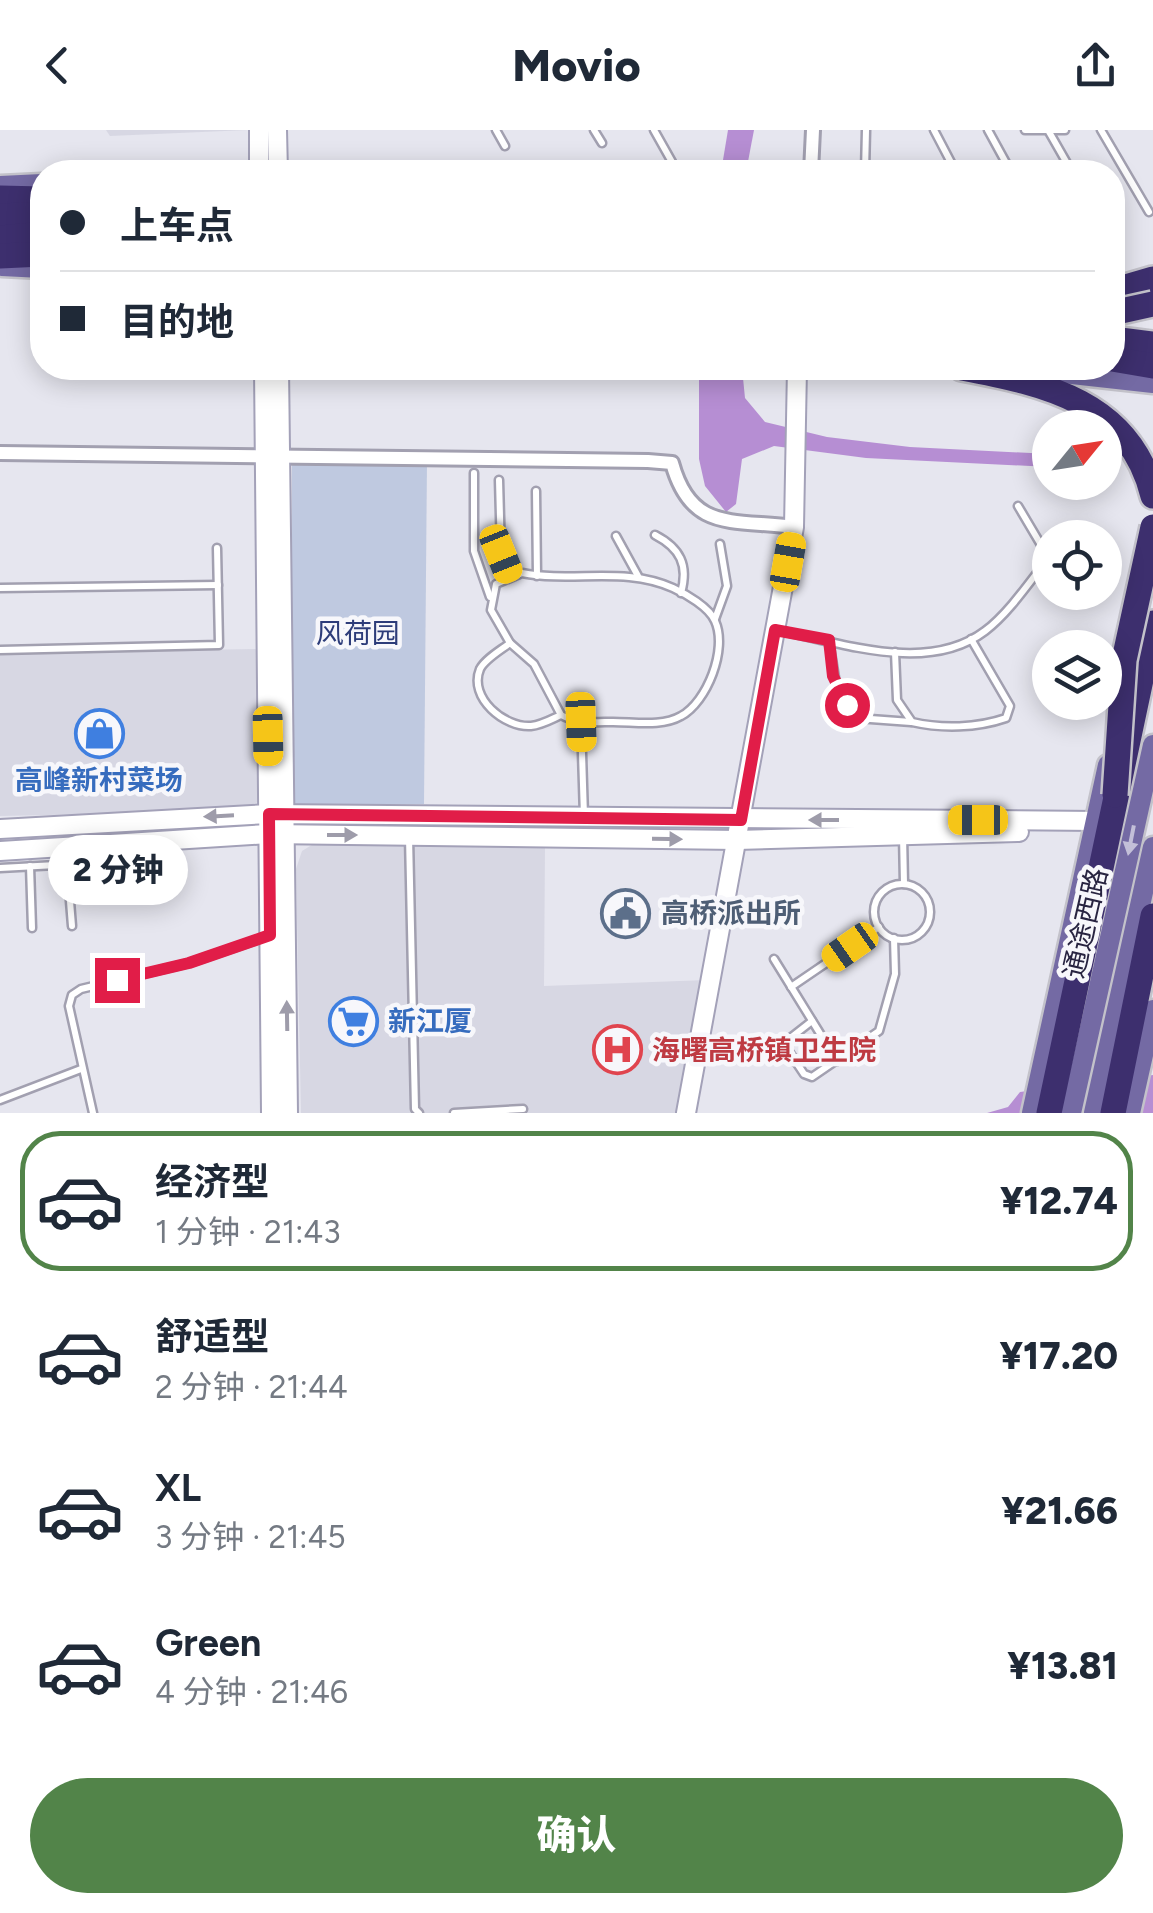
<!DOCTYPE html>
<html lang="zh">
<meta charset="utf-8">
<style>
body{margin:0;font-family:Figtree,"Noto Sans SC",sans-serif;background:#f6f6f7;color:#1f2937;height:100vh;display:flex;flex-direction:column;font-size:38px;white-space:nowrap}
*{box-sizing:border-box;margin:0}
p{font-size:32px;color:#747a83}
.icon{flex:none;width:55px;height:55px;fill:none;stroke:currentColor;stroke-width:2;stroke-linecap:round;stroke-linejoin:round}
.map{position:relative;height:983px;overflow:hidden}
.drawer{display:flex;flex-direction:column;background:#fff;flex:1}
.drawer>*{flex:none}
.hud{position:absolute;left:30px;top:30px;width:1095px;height:220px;border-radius:40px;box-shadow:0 5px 25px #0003;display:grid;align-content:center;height:220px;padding:0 30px;background:#fff}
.needle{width:65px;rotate:60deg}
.tools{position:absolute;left:1032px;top:280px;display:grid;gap:20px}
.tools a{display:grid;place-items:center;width:90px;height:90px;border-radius:50%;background:#fff;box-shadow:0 5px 25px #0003;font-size:50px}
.end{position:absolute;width:45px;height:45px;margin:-22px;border:12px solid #e11d48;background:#fff;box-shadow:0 0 0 5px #fff}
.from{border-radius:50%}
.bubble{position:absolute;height:70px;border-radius:35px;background:#fff;box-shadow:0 5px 25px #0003;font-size:32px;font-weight:800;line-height:70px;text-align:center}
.car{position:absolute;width:30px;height:60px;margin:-30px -15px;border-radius:12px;box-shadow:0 0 8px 2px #0007;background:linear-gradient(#f5c518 24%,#345 0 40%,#f5c518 0 76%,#345 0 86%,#f5c518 0)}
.hud b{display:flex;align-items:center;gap:35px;height:95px;font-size:38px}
.hud b+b{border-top:2px solid #e0e1e3}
.hud i{width:25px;height:25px;background:#1f2937}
ul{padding:18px 0 0;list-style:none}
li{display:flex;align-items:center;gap:30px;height:140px;margin:0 20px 15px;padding:0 10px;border:5px solid transparent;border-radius:40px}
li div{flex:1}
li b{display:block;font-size:38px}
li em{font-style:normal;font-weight:800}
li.current{border-color:#528449}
li>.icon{width:90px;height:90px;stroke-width:1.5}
.button{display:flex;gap:20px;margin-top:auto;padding:20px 30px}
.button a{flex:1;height:115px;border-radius:60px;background:#528449;color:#fff;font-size:40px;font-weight:800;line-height:115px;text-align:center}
header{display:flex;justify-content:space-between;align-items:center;height:130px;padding:0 30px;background:#fff;font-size:45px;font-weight:800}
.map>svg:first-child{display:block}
.built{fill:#d7d7e3}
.green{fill:#bfc9e0}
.water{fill:#b68ed3}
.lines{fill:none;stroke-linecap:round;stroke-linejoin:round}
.lane-casing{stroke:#a2a0b0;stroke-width:11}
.street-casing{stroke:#a2a0b0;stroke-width:18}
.secondary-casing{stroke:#a3a1b8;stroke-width:22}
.primary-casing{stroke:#c3c2ca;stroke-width:25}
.highway-casing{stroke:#c3c2ca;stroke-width:30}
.lane{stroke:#fff;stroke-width:6}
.street{stroke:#fff;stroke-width:12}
.secondary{stroke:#fff;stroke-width:18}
.primary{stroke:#746aa4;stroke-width:20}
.highway{stroke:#3d2f6e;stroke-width:25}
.highway-bridge-casing{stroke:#c3c2ca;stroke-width:30;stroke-linecap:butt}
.highway-bridge{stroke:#3d2f6e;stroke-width:25}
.oneway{fill:#9e9caa}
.oneway2{fill:#c3bfd8}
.route{stroke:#e11d48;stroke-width:12}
.labels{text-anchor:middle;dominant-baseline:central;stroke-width:9;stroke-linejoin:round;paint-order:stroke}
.park-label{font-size:28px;fill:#2d3c79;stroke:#f7f7fb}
.shop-label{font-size:28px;font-weight:bold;fill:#366cbe;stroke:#f7f7fb}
.service-label{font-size:28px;font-weight:bold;fill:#4e5e75;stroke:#f7f7fb;text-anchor:start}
.street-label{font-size:28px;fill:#282441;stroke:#f7f7fb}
.health-label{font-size:28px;font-weight:bold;fill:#be3a42;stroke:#f7f7fb;text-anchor:start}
</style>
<header><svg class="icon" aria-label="back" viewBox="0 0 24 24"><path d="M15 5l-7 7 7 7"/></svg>Movio<svg class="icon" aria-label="share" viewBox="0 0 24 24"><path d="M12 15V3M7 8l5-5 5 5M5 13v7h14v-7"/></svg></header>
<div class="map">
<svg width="1153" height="983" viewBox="0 0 1153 983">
<rect width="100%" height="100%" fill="#e6e6ef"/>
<g class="built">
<path d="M 106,0 L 248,0 L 110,6 Z"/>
<path d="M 264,519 L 266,661 L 258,672 L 237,681 L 0,686 L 0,523 Z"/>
<path d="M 315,713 L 545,716 L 544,856 L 707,850 L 680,983 L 301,983 L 296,739 L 302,721 Z"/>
</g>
<path class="green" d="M 427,330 L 424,674 L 291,674 L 292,331 Z"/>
<g class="water">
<path d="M 728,0 L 754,0 L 746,42 L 721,42 Z"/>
<path d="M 699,238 L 742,238 L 745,268 L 765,292 L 827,307 L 910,317 L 1050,324 L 1050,337 L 866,328 L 774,316 L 742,329 L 736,374 L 726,382 L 705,356 L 699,329 Z"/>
<path d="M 1153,945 L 1153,983 L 987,983 L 1008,977 L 1020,962 Z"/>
</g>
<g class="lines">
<defs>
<g id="lane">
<path d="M 496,0 L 505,16"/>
<path d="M 594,0 L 602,13"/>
<path d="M 654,0 L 672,32"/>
<path d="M 934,0 L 956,42"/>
<path d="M 988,0 L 1011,42"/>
<path d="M 1025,0 L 1065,0"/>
<path d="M 1048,0 L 1072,42"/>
<path d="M 1101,0 L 1149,82"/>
<path d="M 865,42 L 866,0"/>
<path d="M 474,343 L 474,421 L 490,467"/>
<path d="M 499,350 L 501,424 L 510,445"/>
<path d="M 536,361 L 537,446"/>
<path d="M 1018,376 L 1050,430"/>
<path d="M 655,405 C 680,418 689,435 681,463"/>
<path d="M 616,406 L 638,446"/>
<path d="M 1061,408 L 1065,401"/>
<path d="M 522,443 C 574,453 624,436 673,458 C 686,464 709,477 715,491 C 728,519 707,572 681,586 C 662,597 635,592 613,592 C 595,592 577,594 561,585 L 534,534 L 510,513 L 491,480 L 496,454 Z"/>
<path d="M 0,458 L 218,455"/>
<path d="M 715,489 L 727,456 L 720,414"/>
<path d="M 776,500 C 840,512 927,545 985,501 C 1009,483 1031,450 1050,426"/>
<path d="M 829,510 L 837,560 L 857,588 L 911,592"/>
<path d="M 510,513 C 501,520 485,529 480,539 C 468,568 505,598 531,596 C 542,595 552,589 561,585"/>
<path d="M 0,520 L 219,515 L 217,418"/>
<path d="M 895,522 L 897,570 L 912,592 C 942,599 977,598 1006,588 L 1010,576 L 971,509"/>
<path d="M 581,592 L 584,686"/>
<path d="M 903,705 L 904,754"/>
<path d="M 409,707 L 415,979 L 419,983"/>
<path d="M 67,734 L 72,796"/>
<path d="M 30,736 L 32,798"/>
<path d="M 0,738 L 94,733"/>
<circle cx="902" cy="782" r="28"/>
<path d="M 774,829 L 837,931"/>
<path d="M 791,857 L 879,797"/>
<path d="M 812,891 L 789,909 L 786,917 L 804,944 L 812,947 L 879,901 L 895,844 L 894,808"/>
<path d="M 0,970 L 81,939"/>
<path d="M 93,983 L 69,876 L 72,865 L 81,859 L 189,833 L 265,807"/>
<path d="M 454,983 L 523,979"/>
</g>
<g id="street">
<path d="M 811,42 L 813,0"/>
<path d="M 0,323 L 648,331 L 672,333 C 691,402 732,389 794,397"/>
</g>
<g id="secondary">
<path d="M 259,0 L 259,42"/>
<path d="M 277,0 L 278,42"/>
<path d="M 264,238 L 271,983"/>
<path d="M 279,238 L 288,983"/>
<path d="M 0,699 L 269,684 L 1096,691"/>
<path d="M 0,721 L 268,704 L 737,710 L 1019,702"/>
<path d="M 686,983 L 794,397 L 797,238"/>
</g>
<g id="primary">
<path d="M 0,56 L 42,54"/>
<path d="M 2,136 L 42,138"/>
<path d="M 1018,238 L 1153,253"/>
<path d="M 1032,983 L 1108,635"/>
<path d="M 1071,983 L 1153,615"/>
<path d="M 1094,983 L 1153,717"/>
<path d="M 1130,983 L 1153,880"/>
</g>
<g id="highway">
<path d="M 0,68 L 42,69"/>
<path d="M 0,86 L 42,84"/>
<path d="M 0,108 L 42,104"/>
<path d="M 0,126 L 42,124"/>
<path d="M 1112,161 L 1153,149"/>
<path d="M 1112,209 L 1153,214"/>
<path d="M 1112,229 L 1153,236"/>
<path d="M 962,238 C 1046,254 1130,272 1153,366"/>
<path d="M 1049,983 L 1153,493"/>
<path d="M 1113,983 L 1153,786"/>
</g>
</defs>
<use href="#lane" class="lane-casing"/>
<use href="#street" class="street-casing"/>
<use href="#secondary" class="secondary-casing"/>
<use href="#primary" class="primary-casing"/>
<use href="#highway" class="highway-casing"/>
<use href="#lane" class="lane"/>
<use href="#street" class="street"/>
<use href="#secondary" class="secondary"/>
<use href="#primary" class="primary"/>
<use href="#highway" class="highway"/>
<defs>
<g id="highway-bridge">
<path d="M 1112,183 L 1153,174"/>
<path d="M 1115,665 L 1124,530 L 1153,397"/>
</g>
</defs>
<use href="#highway-bridge" class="highway-bridge-casing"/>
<use href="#highway-bridge" class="highway-bridge"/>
</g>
<defs><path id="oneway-solid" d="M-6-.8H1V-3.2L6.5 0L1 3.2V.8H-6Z" transform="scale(2.5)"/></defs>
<g class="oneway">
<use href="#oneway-solid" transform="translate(219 686) rotate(177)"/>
<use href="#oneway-solid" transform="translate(824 690) rotate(-180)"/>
<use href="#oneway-solid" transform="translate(342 705)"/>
<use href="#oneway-solid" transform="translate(667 709) rotate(1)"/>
<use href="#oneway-solid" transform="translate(287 886) rotate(-91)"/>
</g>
<use class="oneway2" href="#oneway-solid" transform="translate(1131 710) rotate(101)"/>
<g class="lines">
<path class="route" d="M 117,850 L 189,833 L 270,805 L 269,684 L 741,690 L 775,500 L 829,510 L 833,546 L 847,575"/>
</g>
<defs>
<symbol id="shop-ring" viewBox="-11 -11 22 22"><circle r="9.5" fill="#f7f7fb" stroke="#3f7fe0" stroke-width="1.5"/><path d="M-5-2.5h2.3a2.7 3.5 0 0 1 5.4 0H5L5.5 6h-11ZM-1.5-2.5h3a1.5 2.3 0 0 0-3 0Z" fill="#3f7fe0"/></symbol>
<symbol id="civic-ring" viewBox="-11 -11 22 22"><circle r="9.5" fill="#f7f7fb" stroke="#5c6f8a" stroke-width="1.5"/><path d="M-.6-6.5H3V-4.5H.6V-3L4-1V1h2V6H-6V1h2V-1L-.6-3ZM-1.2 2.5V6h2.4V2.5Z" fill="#5c6f8a"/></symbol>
<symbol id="supermarket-ring" viewBox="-11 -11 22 22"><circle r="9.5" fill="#f7f7fb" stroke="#3f7fe0" stroke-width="1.5"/><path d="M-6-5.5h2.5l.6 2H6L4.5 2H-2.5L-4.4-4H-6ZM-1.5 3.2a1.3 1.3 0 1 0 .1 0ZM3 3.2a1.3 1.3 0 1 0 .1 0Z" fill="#3f7fe0"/></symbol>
<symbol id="hospital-ring" viewBox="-11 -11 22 22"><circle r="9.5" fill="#f7f7fb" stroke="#e0444e" stroke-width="1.5"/><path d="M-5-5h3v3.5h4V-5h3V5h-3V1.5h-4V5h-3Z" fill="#e0444e"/></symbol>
</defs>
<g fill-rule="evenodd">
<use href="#shop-ring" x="72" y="576" width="55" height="55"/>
<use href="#civic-ring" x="598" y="756" width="55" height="55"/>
<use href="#supermarket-ring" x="326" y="864" width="55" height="55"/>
<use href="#hospital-ring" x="590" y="892" width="55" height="55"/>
</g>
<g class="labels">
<g class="park-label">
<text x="358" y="503">风荷园</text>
</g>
<g class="shop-label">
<text x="99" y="650">高峰新村菜场</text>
<text x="388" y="891" text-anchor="start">新江厦</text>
</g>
<g class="service-label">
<text x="661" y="783">高桥派出所</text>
</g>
<g class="street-label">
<text transform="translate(1085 793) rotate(-77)">通途西路</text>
</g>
<g class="health-label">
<text x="652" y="920">海曙高桥镇卫生院</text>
</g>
</g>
</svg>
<div class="tools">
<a><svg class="needle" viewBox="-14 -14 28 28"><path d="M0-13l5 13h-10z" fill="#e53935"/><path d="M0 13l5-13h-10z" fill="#747a83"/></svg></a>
<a><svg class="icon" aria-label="locate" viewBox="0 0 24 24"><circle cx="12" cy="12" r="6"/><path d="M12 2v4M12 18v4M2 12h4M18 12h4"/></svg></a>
<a><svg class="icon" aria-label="layers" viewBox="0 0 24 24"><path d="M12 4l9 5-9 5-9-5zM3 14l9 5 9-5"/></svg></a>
</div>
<i class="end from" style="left:847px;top:575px"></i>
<i class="end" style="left:117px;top:850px"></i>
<div class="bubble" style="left:48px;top:705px;width:140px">2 分钟</div>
<i class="car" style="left:501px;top:424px;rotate:158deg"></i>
<i class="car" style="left:788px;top:432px;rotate:10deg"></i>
<i class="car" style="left:581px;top:592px;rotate:178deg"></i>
<i class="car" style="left:268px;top:606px;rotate:179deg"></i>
<i class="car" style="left:978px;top:690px;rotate:270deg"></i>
<i class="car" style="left:850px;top:817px;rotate:235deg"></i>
<div class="hud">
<b><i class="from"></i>上车点</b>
<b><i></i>目的地</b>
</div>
</div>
<section class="drawer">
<ul>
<li class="current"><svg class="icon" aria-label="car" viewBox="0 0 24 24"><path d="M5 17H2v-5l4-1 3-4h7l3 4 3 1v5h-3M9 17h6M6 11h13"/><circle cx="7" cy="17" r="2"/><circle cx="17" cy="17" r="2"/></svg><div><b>经济型</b><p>1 分钟 · 21:43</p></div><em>¥12.74</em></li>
<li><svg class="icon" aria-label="car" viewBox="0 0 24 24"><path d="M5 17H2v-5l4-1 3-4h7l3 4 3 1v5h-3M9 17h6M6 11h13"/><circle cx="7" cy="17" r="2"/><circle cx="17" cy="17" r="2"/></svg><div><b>舒适型</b><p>2 分钟 · 21:44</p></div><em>¥17.20</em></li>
<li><svg class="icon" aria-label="car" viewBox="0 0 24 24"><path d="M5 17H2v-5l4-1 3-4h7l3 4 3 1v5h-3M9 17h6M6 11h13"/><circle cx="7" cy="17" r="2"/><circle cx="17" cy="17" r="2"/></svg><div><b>XL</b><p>3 分钟 · 21:45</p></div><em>¥21.66</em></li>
<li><svg class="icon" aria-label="car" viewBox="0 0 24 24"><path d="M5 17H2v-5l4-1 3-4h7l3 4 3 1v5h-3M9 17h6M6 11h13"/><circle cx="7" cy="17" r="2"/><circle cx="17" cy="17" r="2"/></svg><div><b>Green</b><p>4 分钟 · 21:46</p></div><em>¥13.81</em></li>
</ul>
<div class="button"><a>确认</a></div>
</section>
